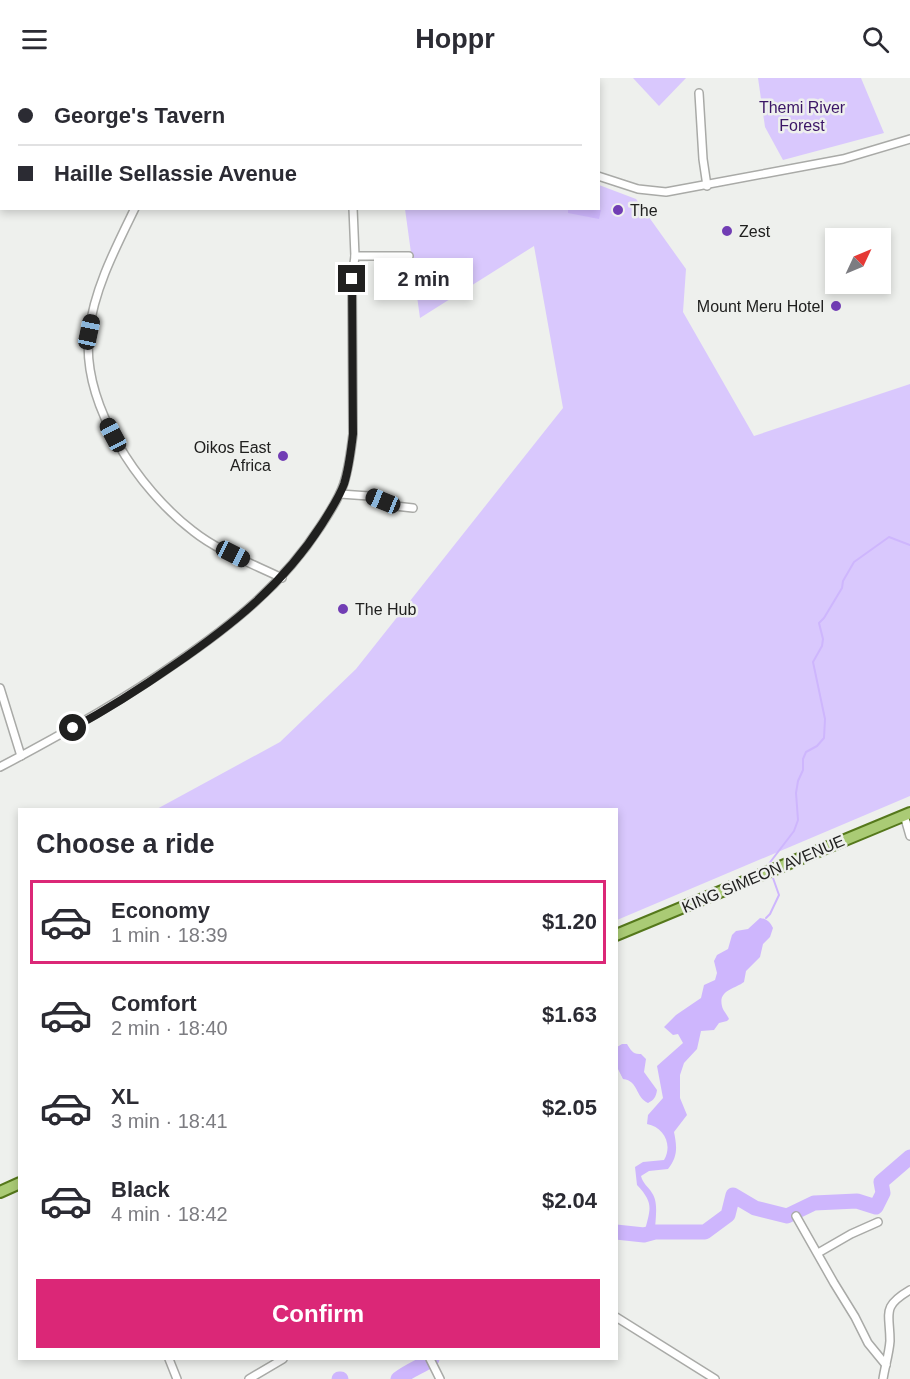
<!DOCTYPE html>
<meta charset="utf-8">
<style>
body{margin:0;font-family:Arial,sans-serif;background:#f7f7f7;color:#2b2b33;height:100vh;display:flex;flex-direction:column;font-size:22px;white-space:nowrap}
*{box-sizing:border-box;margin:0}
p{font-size:20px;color:#7c7c81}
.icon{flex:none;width:33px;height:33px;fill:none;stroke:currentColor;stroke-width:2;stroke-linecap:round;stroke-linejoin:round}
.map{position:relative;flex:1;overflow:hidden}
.sheet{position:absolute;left:18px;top:730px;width:600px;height:552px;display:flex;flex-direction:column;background:#fff;border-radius:0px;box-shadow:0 3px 9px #0003}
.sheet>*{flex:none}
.banner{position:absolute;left:0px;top:0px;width:600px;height:132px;box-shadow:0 3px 9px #0003;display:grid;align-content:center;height:132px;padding:0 18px;background:#fff}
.needle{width:39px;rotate:46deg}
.tools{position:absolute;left:825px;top:150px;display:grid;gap:12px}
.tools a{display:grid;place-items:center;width:66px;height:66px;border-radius:0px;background:#fff;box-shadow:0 3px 9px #0003;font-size:30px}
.end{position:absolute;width:27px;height:27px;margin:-14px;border:8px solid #20201f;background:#fff;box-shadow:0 0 0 3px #fff}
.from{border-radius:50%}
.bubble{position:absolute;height:42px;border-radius:0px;background:#fff;box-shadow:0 3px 9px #0003;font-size:20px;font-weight:700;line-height:42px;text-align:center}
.car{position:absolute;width:18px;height:36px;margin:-18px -9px;border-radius:8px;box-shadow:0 0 4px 2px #0007;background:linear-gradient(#222 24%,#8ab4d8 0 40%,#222 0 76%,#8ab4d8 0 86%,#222 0)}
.banner b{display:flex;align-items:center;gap:21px;height:57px;font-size:22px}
.banner b+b{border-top:2px solid #e1e1e2}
.banner i{width:15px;height:15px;background:#2b2b33}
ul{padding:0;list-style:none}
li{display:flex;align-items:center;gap:18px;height:84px;margin:0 12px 9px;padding:0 6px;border:3px solid transparent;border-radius:0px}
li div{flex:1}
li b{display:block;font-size:22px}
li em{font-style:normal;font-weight:700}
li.active{border-color:#db2777}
li>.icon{width:54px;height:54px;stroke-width:1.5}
h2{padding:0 18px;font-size:27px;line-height:72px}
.primary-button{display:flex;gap:12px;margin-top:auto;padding:12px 18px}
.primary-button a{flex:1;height:69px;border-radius:0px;background:#db2777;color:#fff;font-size:24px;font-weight:700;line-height:69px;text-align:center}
header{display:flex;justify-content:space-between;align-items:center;height:78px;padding:0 18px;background:#fff;font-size:27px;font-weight:700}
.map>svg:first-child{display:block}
.green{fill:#d9c8fd}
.water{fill:#ceb6fd}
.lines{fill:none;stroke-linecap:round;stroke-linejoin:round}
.stream{stroke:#ceb6fd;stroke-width:2}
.river{stroke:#ceb6fd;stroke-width:15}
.street-casing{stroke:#a9aaa7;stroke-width:10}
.primary-casing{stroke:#55781b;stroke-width:14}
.street{stroke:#fff;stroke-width:7}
.primary{stroke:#aacb75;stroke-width:10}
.route{stroke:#20201f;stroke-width:8}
.poi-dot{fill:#713db4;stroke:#eef0ed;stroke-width:2}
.labels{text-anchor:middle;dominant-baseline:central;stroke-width:5;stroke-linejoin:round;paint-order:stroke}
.park-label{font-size:16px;fill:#3b1566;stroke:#eef0ed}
.poi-label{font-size:16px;fill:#20201f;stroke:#eef0ed;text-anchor:start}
.street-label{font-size:16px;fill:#20201f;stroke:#eef0ed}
</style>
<header><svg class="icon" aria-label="menu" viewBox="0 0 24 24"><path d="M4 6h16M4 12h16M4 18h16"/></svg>Hoppr<svg class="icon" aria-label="search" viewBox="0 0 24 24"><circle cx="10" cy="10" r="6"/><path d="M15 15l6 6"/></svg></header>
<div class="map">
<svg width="910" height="1301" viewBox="0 0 910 1301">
<rect width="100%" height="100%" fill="#eef0ed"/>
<g class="green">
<path d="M 0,0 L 486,0 L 2,2 L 0,58 Z"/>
<path d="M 633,0 L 686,0 L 659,28 Z"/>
<path d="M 758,0 L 861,0 L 884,55 L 783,82 L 765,49 Z"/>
<path d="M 599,107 L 636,121 L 686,191 L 683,234 L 754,358 L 910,306 L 910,718 L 617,842 L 616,732 L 155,732 L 280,664 L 356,591 L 563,330 L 534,168 L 420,240 L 405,131 L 598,130 Z"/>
</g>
<g class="water">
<path d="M 568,131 L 601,132 L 599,141 L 568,135 Z"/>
<path d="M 760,840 C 767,841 770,844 773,850 L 770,859 L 763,866 L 760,879 L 746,893 L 744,904 C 735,911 718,912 722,928 C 723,933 727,936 729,941 L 727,943 L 719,945 L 714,952 L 701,953 L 697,971 L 684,985 L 680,997 L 680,1020 L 687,1037 L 674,1054 C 677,1069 678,1078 668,1091 L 649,1093 L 641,1098 C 643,1106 648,1108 652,1115 C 659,1125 655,1142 655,1154 L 644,1157 C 649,1132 656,1127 637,1107 L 635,1089 L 643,1084 L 664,1082 C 673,1067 664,1049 647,1046 L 648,1037 L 663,1020 L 657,988 L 683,965 L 678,956 L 673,957 L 664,949 L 676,937 L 701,920 L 704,907 L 715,902 L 717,895 L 714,883 L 717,877 L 728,871 L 732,857 L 736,853 L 748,851 Z"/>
<path d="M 622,966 L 627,966 C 630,971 633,977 641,976 L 646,981 L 644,994 L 657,1012 C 656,1019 654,1022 648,1025 C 635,1019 639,1003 623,1001 L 617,989 L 617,969 Z"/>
</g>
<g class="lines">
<g class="stream">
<path d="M 768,787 L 794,753 L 798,742 L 796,715 L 798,703 L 803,692 L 803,681 L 806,674 L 817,668 L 824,660 L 825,641 L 813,584 L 822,568 L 823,561 L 819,545 L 824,540 L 842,510 L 843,503 L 854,484 L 889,459 L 910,467"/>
<path d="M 766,840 L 770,836 L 779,817 L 773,800"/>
</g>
<g class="river">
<path d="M 616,1154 L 644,1157 L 655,1154 L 705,1154 L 728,1137 L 733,1117 L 755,1130 L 787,1138 L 814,1125 L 857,1123 L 876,1129 L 883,1115 L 881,1104 L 910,1079"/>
<path d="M 339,1301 L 341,1301"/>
<path d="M 398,1301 C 410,1292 420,1289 432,1281"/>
</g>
<defs>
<g id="street">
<path d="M 699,15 L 703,81 L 707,108"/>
<path d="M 0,48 L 2,49"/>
<path d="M 598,98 L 638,111 L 666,114 L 843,81 L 910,61"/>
<path d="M 135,130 C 116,169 94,211 89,254 C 81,326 138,411 193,453 C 218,473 253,486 282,500"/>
<path d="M 355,178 L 409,178"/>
<path d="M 340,416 L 369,418 L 395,428 L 413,430"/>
<path d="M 0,610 L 21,678"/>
<path d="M 0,689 C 61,657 120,624 176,585 C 232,547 283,506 320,449 C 329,435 339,421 344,405 C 349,389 351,373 353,356 L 352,201 L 355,178 L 353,130"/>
<path d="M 904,737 L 910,758"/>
<path d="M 796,1138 L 834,1205 L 855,1239 L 868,1265 L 886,1287"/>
<path d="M 818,1175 L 851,1156 L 878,1144"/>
<path d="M 616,1239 L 715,1301"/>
<path d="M 169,1281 L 177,1301"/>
<path d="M 430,1281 L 440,1301"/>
<path d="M 249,1301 L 283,1281"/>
<path d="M 883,1301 C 885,1288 889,1276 890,1263 C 890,1235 881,1229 910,1212"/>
</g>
<g id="primary">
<path d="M 616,857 L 910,735"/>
<path d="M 0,1114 L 20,1105"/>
</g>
</defs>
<use href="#street" class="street-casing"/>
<use href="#primary" class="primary-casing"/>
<use href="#street" class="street"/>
<use href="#primary" class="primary"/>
</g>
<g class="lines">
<path class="route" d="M 73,650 C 108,631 141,610 174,587 C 232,547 283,507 322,446 C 330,433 339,420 344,406 C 349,390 351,373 353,356 L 352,201"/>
</g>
<g class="poi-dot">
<circle cx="618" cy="132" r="6"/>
<circle cx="727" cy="153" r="6"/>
<circle cx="836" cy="228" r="6"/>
<circle cx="283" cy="378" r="6"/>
<circle cx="343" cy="531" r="6"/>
</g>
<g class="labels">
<g class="park-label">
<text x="802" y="29">Themi River<tspan x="802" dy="18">Forest</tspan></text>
</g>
<g class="poi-label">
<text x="630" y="132">The</text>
<text x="739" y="153">Zest</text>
<text x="824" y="228" text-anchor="end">Mount Meru Hotel</text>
<text x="271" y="369" text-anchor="end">Oikos East<tspan x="271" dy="18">Africa</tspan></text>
<text x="355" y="531">The Hub</text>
</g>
<g class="street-label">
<text transform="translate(763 796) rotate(-23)">KING SIMEON AVENUE</text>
</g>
</g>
</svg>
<div class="tools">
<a><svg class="needle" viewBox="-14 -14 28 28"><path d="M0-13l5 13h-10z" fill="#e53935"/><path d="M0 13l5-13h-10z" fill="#7c7c81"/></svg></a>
</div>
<i class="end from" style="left:73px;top:650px"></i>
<i class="end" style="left:352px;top:201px"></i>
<div class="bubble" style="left:374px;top:180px;width:99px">2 min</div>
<i class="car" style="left:89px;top:254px;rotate:12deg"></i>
<i class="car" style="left:113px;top:357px;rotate:332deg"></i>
<i class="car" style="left:383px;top:423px;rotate:292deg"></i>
<i class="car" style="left:233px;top:476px;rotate:117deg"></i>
<div class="banner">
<b><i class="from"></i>George's Tavern</b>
<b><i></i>Haille Sellassie Avenue</b>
</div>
<section class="sheet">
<h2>Choose a ride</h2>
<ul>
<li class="active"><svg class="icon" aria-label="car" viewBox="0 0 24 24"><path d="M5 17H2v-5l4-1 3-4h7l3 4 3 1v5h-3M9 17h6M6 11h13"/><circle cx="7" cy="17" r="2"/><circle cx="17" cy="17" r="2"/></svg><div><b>Economy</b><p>1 min · 18:39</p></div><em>$1.20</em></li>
<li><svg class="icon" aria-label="car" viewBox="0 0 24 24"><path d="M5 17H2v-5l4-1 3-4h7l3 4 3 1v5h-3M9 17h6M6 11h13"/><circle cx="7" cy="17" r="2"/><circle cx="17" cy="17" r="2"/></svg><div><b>Comfort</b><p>2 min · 18:40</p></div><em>$1.63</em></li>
<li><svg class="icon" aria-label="car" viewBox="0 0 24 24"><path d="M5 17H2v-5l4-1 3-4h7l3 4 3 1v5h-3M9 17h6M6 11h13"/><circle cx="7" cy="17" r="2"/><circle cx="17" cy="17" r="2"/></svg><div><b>XL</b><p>3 min · 18:41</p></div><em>$2.05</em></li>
<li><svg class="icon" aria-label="car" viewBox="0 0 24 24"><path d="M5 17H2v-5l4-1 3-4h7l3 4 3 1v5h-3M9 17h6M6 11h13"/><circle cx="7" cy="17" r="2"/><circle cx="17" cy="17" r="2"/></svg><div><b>Black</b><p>4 min · 18:42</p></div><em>$2.04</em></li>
</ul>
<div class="primary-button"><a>Confirm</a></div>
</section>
</div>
